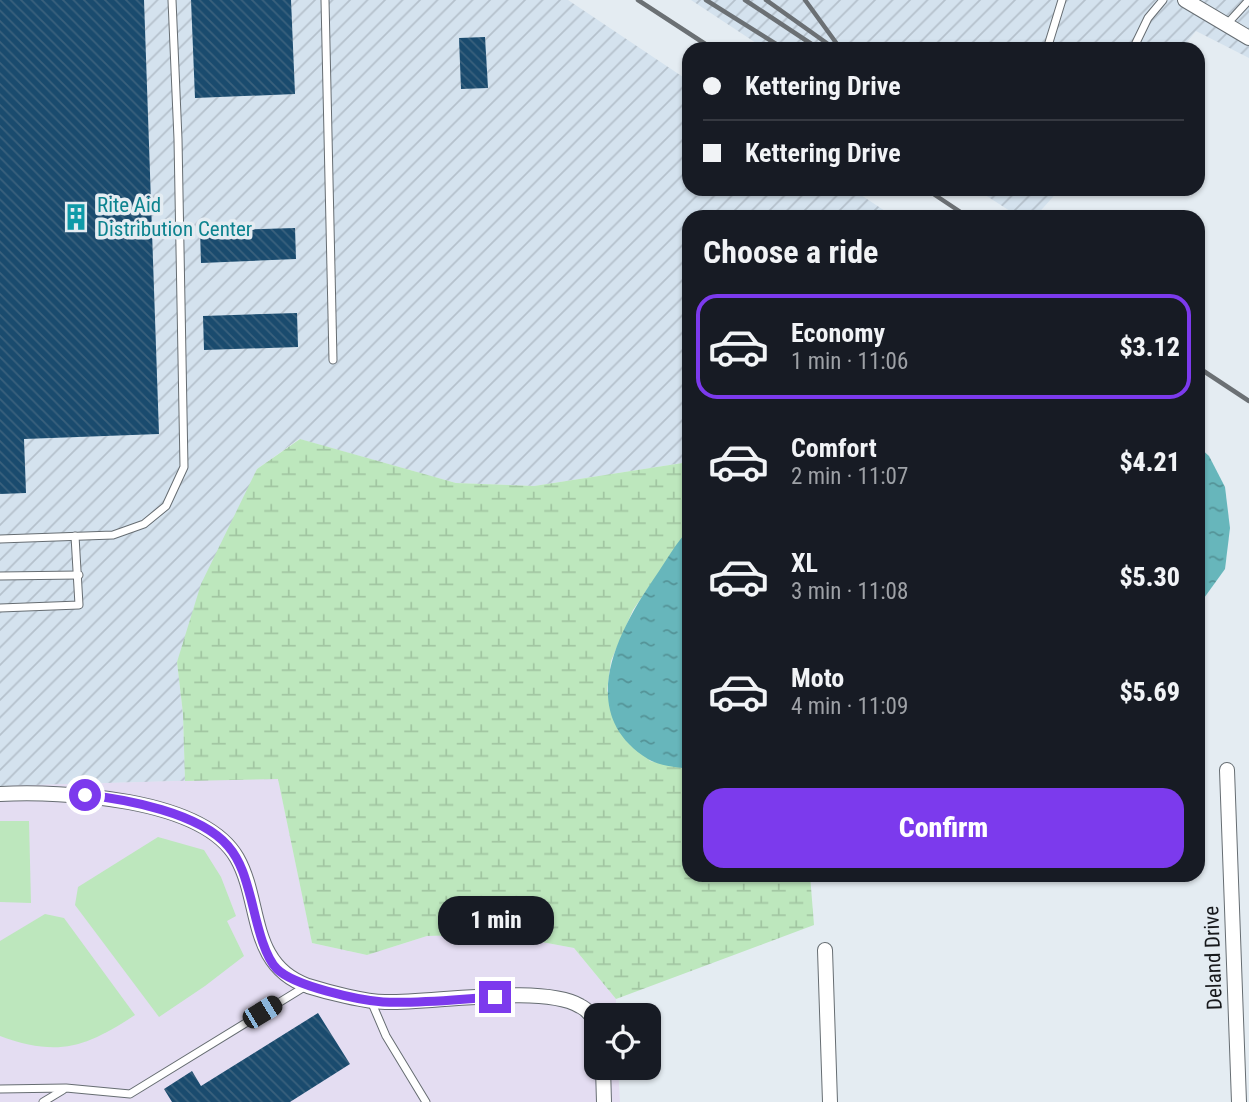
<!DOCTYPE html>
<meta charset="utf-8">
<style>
body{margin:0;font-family:"Roboto Condensed",sans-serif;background:#242831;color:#f1f3f6;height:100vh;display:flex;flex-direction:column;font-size:26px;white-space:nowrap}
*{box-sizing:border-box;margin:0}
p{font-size:23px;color:#9ea1a6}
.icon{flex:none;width:38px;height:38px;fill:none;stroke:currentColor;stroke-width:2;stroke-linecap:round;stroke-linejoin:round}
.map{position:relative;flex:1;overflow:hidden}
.side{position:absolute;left:682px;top:210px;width:523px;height:672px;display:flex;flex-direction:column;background:#171b24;border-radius:21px;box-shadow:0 2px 5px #0004}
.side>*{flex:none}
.guide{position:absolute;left:682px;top:42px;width:523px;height:154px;border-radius:21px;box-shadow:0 2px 5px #0004;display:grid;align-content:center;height:154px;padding:0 21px;background:#171b24}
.buttons{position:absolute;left:584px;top:1003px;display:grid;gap:14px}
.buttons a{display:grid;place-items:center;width:77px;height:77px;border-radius:14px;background:#171b24;box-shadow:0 2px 5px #0004;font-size:35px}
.end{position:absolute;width:32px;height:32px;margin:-16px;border:9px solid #7c3aed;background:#fff;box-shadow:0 0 0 4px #fff}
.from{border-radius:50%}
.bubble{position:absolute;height:49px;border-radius:21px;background:#171b24;box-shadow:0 2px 5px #0004;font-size:23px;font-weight:800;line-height:49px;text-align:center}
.car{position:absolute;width:21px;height:42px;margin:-21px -10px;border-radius:9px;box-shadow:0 0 5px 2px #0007;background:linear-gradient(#222 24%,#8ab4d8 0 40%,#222 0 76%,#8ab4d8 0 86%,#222 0)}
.guide b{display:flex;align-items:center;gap:24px;height:66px;font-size:26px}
.guide b+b{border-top:2px solid #363941}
.guide i{width:18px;height:18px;background:#f1f3f6}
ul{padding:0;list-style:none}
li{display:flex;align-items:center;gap:21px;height:105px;margin:0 14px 10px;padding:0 7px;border:4px solid transparent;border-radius:21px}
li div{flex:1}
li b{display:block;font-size:26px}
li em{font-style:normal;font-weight:800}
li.selected{border-color:#7c3aed}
li>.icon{width:63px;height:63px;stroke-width:1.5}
h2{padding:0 21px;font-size:32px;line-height:84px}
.primary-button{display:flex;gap:14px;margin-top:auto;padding:14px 21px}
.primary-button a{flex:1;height:80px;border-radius:21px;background:#7c3aed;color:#fff;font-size:28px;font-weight:800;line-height:80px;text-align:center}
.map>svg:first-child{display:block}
.industrial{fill:url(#industrial-furrows)}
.education{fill:#e4ddf2}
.green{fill:#bde7bd}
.wetland{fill:url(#wetland-marsh)}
.water{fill:url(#water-ripples)}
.building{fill:url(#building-back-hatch)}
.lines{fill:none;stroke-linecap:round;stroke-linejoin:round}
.lane-casing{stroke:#666d72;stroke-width:9}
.street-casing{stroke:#666d72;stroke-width:16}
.lane{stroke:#fff;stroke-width:7}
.street{stroke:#fff;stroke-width:14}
.rail{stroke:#6b7074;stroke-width:4.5}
.route{stroke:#7c3aed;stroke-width:9}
.labels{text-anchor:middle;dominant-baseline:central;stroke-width:7;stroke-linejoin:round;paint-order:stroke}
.culture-label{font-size:21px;fill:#0d838f;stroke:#e4ecf2;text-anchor:start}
.street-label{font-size:21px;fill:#17191c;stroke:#e4ecf2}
</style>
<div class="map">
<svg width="1249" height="1102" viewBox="0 0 1249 1102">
<defs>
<pattern id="industrial-furrows" width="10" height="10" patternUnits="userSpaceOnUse" patternTransform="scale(1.75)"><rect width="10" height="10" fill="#d4e2ee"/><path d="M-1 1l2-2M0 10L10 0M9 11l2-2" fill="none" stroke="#b5c1cc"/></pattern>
<pattern id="wetland-marsh" width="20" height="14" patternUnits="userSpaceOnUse" patternTransform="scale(1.75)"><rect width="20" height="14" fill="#bde7bd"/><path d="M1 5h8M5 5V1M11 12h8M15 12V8" fill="none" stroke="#a2c6a2"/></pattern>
<pattern id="water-ripples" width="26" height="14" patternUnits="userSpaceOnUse" patternTransform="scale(1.75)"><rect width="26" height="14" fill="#67b6bb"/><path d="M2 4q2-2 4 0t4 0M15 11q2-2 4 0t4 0" fill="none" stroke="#549397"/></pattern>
<pattern id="building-back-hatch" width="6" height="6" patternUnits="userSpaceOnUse" patternTransform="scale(1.75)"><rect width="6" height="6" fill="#1a4b6e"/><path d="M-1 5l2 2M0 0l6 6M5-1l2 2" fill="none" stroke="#3a617d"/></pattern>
</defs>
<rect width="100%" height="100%" fill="#e4ecf2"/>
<g class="industrial">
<path d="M 0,0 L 568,0 L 689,81 L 690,189 L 852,189 L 894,217 L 690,217 L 689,462 L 534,486 L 456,483 L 299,439 L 257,469 L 177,662 L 183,714 L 185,781 L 0,786 Z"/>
<path d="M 691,0 L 1249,0 L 1249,58 L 1196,31 L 1181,49 L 765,49 Z"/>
<path d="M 976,189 L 1060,189 L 1035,217 L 1019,217 Z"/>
</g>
<path class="education" d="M 278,778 L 312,943 L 367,955 L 427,936 L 499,934 L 574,948 L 616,999 L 616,1015 L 597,1015 L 597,1068 L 618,1068 L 620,1102 L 0,1102 L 0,786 Z"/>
<g class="green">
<path d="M 0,821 L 29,821 L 31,903 L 0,902 Z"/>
<path d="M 158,837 L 204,850 L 221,877 L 236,916 L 227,921 L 244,956 L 205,986 L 159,1017 L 75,905 L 78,887 Z"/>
<path d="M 45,914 L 64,918 L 135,1015 C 85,1048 57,1057 0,1036 L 0,941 Z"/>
</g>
<path class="wetland" d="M 300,439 L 456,483 L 534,486 L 689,462 L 689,529 L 633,610 L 611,661 L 607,691 L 650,761 L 689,769 L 690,875 L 810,875 L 814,925 L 616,999 L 574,948 L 499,934 L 427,936 L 367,955 L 312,943 L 278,779 L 185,781 L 183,714 L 177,662 L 201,584 L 257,469 Z"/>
<g class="water">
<path d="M 1199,447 L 1209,456 L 1225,487 L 1230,528 L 1225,569 L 1199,605 Z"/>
<path d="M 689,529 L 689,769 C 677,767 659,766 648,759 C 574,713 618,631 655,577 C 666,561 676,543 689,529 Z"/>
</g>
<g class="building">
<path d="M 0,0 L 144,0 L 159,434 L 24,439 L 26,493 L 0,494 Z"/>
<path d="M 191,0 L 291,0 L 295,94 L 195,98 Z"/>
<path d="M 485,37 L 488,88 L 461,89 L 459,38 Z"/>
<path d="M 295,228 L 296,259 L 201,263 L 200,231 Z"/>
<path d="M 297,313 L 298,347 L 204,350 L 203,316 Z"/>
<path d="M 318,1013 L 350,1064 L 290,1102 L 172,1102 L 164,1089 L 192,1071 L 201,1086 Z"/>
</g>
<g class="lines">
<defs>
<g id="lane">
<path d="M 325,0 L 333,360"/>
<path d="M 1227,24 L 1249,0"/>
<path d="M 1047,49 L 1062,0"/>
<path d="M 1133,49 L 1148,18 L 1163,0"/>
<path d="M 0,539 L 113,535 L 144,524 L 166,506 L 184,467 L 178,139 L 172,0"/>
<path d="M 0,576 L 79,575"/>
<path d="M 0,608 L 79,605 L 75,536"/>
<path d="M 371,1001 L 386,1036 L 426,1102"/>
<path d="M 0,1089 L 66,1088 L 130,1094 L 306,986"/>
<path d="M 43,1102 L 63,1090"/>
</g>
<g id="street">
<path d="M 1185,0 L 1249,38"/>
<path d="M 1227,770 L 1239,1102"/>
<path d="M 0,794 C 62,791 202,797 237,858 C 262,902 248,965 308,986 C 327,992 366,1002 385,1002 C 432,1003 543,984 580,1006 C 587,1009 594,1018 597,1025"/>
<path d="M 825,950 L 830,1102"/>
<path d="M 603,1068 L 604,1102"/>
</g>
</defs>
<use href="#lane" class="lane-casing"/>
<use href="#street" class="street-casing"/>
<use href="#lane" class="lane"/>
<use href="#street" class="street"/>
<g class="rail">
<path d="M 638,0 L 713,49"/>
<path d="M 706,0 L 784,49"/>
<path d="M 745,0 L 819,49"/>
<path d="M 766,0 L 835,49"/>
<path d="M 805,0 L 837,44"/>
<path d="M 926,189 L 968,217"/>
<path d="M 972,189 L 976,193"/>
<path d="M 1199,368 L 1249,401"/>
</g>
</g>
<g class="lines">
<path class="route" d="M 85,795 C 126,799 200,813 228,846 C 241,861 246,880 251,899 C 256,918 263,955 277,969 C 294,986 358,1000 383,1002 C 417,1004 459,999 495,997"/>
</g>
<defs>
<symbol id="building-bare" viewBox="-9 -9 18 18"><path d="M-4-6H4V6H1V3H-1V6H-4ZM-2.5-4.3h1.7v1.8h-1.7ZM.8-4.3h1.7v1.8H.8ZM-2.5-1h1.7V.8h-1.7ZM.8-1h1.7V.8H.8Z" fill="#0f9aa8" stroke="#e4ecf2" stroke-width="2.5" paint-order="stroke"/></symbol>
</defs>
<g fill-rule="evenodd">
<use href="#building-bare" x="57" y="198" width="38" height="38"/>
</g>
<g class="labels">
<g class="culture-label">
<text x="97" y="205">Rite Aid<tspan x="97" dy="24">Distribution Center</tspan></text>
</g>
<g class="street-label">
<text transform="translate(1213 958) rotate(-92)">Deland Drive</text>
</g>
</g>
</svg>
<div class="buttons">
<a><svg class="icon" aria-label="locate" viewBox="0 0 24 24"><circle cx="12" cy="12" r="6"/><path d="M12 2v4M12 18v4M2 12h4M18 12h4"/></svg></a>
</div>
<i class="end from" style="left:85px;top:795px"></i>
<i class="end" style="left:495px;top:997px"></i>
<div class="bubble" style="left:438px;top:896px;width:116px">1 min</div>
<i class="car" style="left:262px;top:1012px;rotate:59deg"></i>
<div class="guide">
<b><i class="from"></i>Kettering Drive</b>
<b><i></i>Kettering Drive</b>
</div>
<section class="side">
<h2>Choose a ride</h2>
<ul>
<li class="selected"><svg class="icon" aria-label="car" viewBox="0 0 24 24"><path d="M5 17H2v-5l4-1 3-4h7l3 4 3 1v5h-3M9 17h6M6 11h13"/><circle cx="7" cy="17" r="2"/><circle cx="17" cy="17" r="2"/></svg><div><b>Economy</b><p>1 min · 11:06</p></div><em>$3.12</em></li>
<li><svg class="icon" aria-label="car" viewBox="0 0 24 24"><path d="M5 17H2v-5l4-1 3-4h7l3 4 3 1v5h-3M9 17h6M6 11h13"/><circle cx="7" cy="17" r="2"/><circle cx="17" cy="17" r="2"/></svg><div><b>Comfort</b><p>2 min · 11:07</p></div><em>$4.21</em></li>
<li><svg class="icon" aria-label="car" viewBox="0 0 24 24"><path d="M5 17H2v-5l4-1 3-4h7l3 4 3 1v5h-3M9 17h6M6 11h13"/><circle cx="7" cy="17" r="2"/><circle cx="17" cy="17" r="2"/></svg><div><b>XL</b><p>3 min · 11:08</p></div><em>$5.30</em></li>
<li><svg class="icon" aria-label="car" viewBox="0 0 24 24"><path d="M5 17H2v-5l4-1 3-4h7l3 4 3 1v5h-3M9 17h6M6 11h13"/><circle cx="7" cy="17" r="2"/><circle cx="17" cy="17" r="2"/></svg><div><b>Moto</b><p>4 min · 11:09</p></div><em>$5.69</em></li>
</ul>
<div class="primary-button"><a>Confirm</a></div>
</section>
</div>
